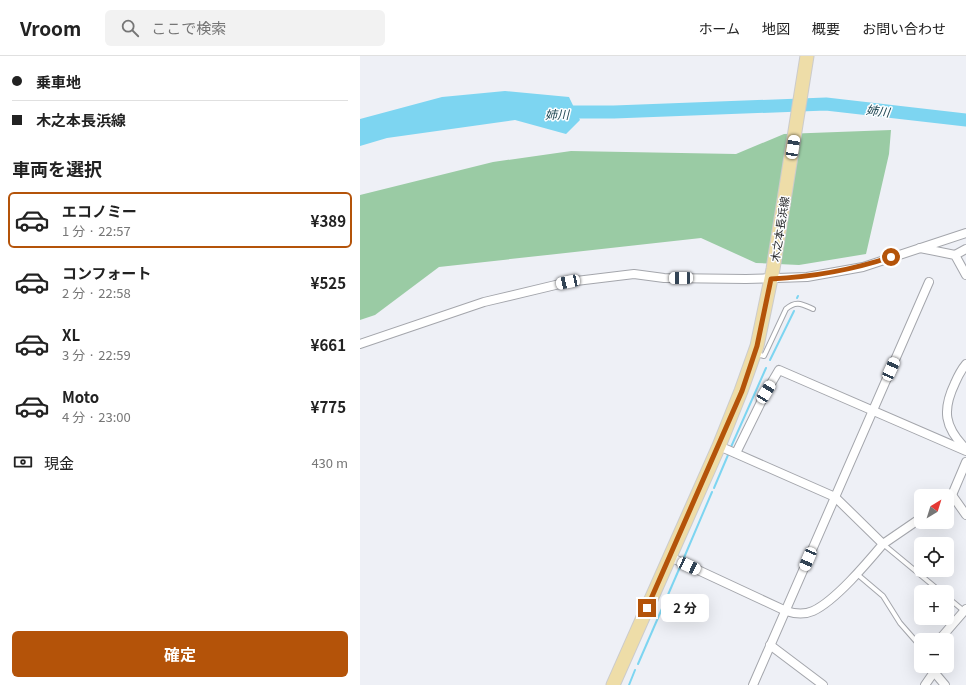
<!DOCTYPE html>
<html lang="ja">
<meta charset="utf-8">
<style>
body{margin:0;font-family:Georgia,"Noto Sans JP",serif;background:#f2f2f2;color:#222;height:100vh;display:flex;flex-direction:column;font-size:15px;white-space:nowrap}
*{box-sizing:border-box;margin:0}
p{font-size:13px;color:#767676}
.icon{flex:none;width:22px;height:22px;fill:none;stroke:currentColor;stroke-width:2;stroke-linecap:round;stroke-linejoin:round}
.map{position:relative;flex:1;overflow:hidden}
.drawer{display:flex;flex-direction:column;background:#fff;width:360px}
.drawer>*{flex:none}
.guide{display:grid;align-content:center;height:88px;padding:0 12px;background:#fff}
.needle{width:26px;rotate:38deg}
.controls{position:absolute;left:554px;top:433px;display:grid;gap:8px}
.controls a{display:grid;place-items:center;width:40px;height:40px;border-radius:6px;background:#fff;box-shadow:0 4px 16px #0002;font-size:20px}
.end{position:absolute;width:18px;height:18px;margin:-9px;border:5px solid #b45309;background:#fff;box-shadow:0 0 0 2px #fff}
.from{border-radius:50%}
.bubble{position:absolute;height:28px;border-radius:6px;background:#fff;box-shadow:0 4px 16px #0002;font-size:13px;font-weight:700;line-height:28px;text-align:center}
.car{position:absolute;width:12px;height:24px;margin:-12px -6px;border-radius:5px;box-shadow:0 0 3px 1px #0007;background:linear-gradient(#fff 24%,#345 0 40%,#fff 0 76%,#345 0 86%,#fff 0)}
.guide b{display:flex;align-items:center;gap:14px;height:38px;font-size:15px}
.guide b+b{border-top:1px solid #e0e0e0}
.guide i{width:10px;height:10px;background:#222}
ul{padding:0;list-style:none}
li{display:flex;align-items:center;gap:12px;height:56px;margin:0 8px 6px;padding:0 4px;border:2px solid transparent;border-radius:6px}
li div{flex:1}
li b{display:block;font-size:15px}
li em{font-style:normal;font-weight:700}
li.current{border-color:#b45309}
li>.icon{width:36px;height:36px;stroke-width:1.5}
h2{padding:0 12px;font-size:18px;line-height:48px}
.pay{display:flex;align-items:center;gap:10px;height:44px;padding:0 12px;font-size:15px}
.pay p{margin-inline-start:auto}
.button{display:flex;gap:8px;margin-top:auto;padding:8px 12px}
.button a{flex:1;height:46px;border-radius:6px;background:#b45309;color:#fff;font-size:16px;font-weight:700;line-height:46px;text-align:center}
header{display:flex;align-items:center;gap:24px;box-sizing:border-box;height:56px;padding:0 20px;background:#fff;border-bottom:1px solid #e0e0e0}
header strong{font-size:19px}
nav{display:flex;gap:22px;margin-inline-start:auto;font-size:14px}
.search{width:280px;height:36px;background:#f2f2f2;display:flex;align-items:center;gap:10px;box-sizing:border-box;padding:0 14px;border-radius:6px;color:#767676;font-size:15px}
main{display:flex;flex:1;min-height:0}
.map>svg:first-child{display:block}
.green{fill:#9acba4}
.water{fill:#7dd5f1}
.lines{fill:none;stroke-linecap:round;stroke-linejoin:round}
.stream{stroke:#7dd5f1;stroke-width:2}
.river{stroke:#7dd5f1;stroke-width:13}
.service-casing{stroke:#a4a6ac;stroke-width:6}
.minor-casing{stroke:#a4a6ac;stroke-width:10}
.primary-casing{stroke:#cbcbcc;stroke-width:15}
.service{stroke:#fff;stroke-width:4}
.minor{stroke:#fff;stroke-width:8}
.primary{stroke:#eedda8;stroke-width:13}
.route{stroke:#b45309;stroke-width:5}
.labels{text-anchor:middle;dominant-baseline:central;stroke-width:3;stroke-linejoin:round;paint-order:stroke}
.street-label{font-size:11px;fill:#27282a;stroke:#fdfeff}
.water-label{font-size:12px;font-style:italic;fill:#204854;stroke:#fdfeff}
</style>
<header>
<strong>Vroom</strong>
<div class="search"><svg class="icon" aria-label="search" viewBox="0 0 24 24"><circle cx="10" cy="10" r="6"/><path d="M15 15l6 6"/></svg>ここで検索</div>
<nav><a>ホーム</a><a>地図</a><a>概要</a><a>お問い合わせ</a></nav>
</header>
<main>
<section class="drawer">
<div class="guide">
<b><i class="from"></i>乗車地</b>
<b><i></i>木之本長浜線</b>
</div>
<h2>車両を選択</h2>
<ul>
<li class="current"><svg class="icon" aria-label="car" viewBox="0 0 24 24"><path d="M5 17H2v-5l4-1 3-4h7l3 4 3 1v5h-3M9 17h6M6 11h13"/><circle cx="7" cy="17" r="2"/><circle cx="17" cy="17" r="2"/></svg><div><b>エコノミー</b><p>1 分 · 22:57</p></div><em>¥389</em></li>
<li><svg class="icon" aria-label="car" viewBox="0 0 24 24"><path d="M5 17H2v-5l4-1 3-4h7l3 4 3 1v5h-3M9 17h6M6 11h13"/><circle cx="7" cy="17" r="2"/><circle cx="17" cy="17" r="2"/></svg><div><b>コンフォート</b><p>2 分 · 22:58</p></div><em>¥525</em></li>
<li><svg class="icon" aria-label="car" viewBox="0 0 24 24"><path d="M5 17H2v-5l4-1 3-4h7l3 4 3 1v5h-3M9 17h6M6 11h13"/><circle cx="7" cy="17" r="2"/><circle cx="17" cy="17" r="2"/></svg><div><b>XL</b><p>3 分 · 22:59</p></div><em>¥661</em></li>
<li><svg class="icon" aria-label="car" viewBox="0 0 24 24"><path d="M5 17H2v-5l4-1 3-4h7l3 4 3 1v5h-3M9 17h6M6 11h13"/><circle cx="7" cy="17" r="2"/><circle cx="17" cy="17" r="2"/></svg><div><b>Moto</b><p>4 分 · 23:00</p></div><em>¥775</em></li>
</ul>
<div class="pay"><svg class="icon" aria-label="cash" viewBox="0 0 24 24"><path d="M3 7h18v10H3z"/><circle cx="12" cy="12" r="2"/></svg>現金<p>430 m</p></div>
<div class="button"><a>確定</a></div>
</section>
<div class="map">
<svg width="606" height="629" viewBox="0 0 606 629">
<rect width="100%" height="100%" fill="#eef0f6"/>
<path class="green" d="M 531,74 L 529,98 L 506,198 L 439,209 L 396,207 L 341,182 L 79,211 L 15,259 L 0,264 L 0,139 L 133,106 L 211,95 L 376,98 L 424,78 Z"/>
<path class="water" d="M 145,35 L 209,41 L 220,64 L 206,78 L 155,64 L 27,82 L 0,90 L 0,63 L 82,41 Z"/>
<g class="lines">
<g class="stream">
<path d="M 437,242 L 438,240"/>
<path d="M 410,304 L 434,255"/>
<path d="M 371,391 L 406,312"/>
<path d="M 354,432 L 368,399"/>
<path d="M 323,504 L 352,436"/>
<path d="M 278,608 L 320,511"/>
<path d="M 269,629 L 275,614"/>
</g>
<path class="river" d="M 199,56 L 254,56 L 466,48 L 606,64"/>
<defs>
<g id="service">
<path d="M 397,298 L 404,300 L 426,253 C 436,244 442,248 453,253"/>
<path d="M 523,488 L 581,536"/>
<path d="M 497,518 L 523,540 L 540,567 L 561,591"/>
<path d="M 587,541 L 604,555"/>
</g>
<g id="minor">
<path d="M 560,192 L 595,199 L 606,219"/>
<path d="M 595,199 L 606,193"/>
<path d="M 0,288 L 124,246 L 208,226 L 274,218 L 304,222 L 386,223 L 447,221 L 503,211 L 606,177"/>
<path d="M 606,308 C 601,314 598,320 595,327 C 582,354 584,371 606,393"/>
<path d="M 376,397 L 406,336 L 419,314 L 606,395"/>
<path d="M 592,439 L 606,459"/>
<path d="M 587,444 L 592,439 L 606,406"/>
<path d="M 523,488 L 561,462"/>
<path d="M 310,501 L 426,555 C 435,558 444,559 453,555 C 475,545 507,507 523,488 L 475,441 L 359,390"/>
<path d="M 579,584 L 606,553"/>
<path d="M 410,589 L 463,629"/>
<path d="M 574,616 L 585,629"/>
<path d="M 393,629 L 569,226"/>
<path d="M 565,629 L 574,616 L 574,610"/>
</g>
<path id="primary" d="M 253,629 L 359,390 L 381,335 L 397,290 L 413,213 L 447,0"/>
</defs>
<use href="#service" class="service-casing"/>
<use href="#minor" class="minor-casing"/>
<use href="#primary" class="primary-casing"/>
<use href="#service" class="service"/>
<use href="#minor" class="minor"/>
<use href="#primary" class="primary"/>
</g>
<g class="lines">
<path class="route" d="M 287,552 L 382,335 L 397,290 L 411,223 C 452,221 492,214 531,201"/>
</g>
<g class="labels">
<g class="street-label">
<text transform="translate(419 173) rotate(-81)">木之本長浜線</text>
</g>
<g class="water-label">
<text transform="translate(518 54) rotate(7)">姉川</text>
<text x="197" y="57">姉川</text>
</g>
</g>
</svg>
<div class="controls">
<a><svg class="needle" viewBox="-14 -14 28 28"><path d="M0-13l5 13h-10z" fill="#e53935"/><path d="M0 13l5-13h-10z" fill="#767676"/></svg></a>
<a><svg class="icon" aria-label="locate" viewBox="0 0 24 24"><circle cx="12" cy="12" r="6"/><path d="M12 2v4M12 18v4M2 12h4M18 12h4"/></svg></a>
<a>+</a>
<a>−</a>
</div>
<i class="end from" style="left:531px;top:201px"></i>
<i class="end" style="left:287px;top:552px"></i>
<div class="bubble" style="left:301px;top:538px;width:48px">2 分</div>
<i class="car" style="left:433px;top:91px;rotate:9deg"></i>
<i class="car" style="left:321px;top:222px;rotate:269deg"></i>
<i class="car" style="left:208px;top:226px;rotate:258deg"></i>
<i class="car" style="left:531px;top:313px;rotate:24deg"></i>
<i class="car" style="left:406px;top:336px;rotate:31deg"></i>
<i class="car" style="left:448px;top:503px;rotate:203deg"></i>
<i class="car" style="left:329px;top:510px;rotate:115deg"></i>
</div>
</main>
